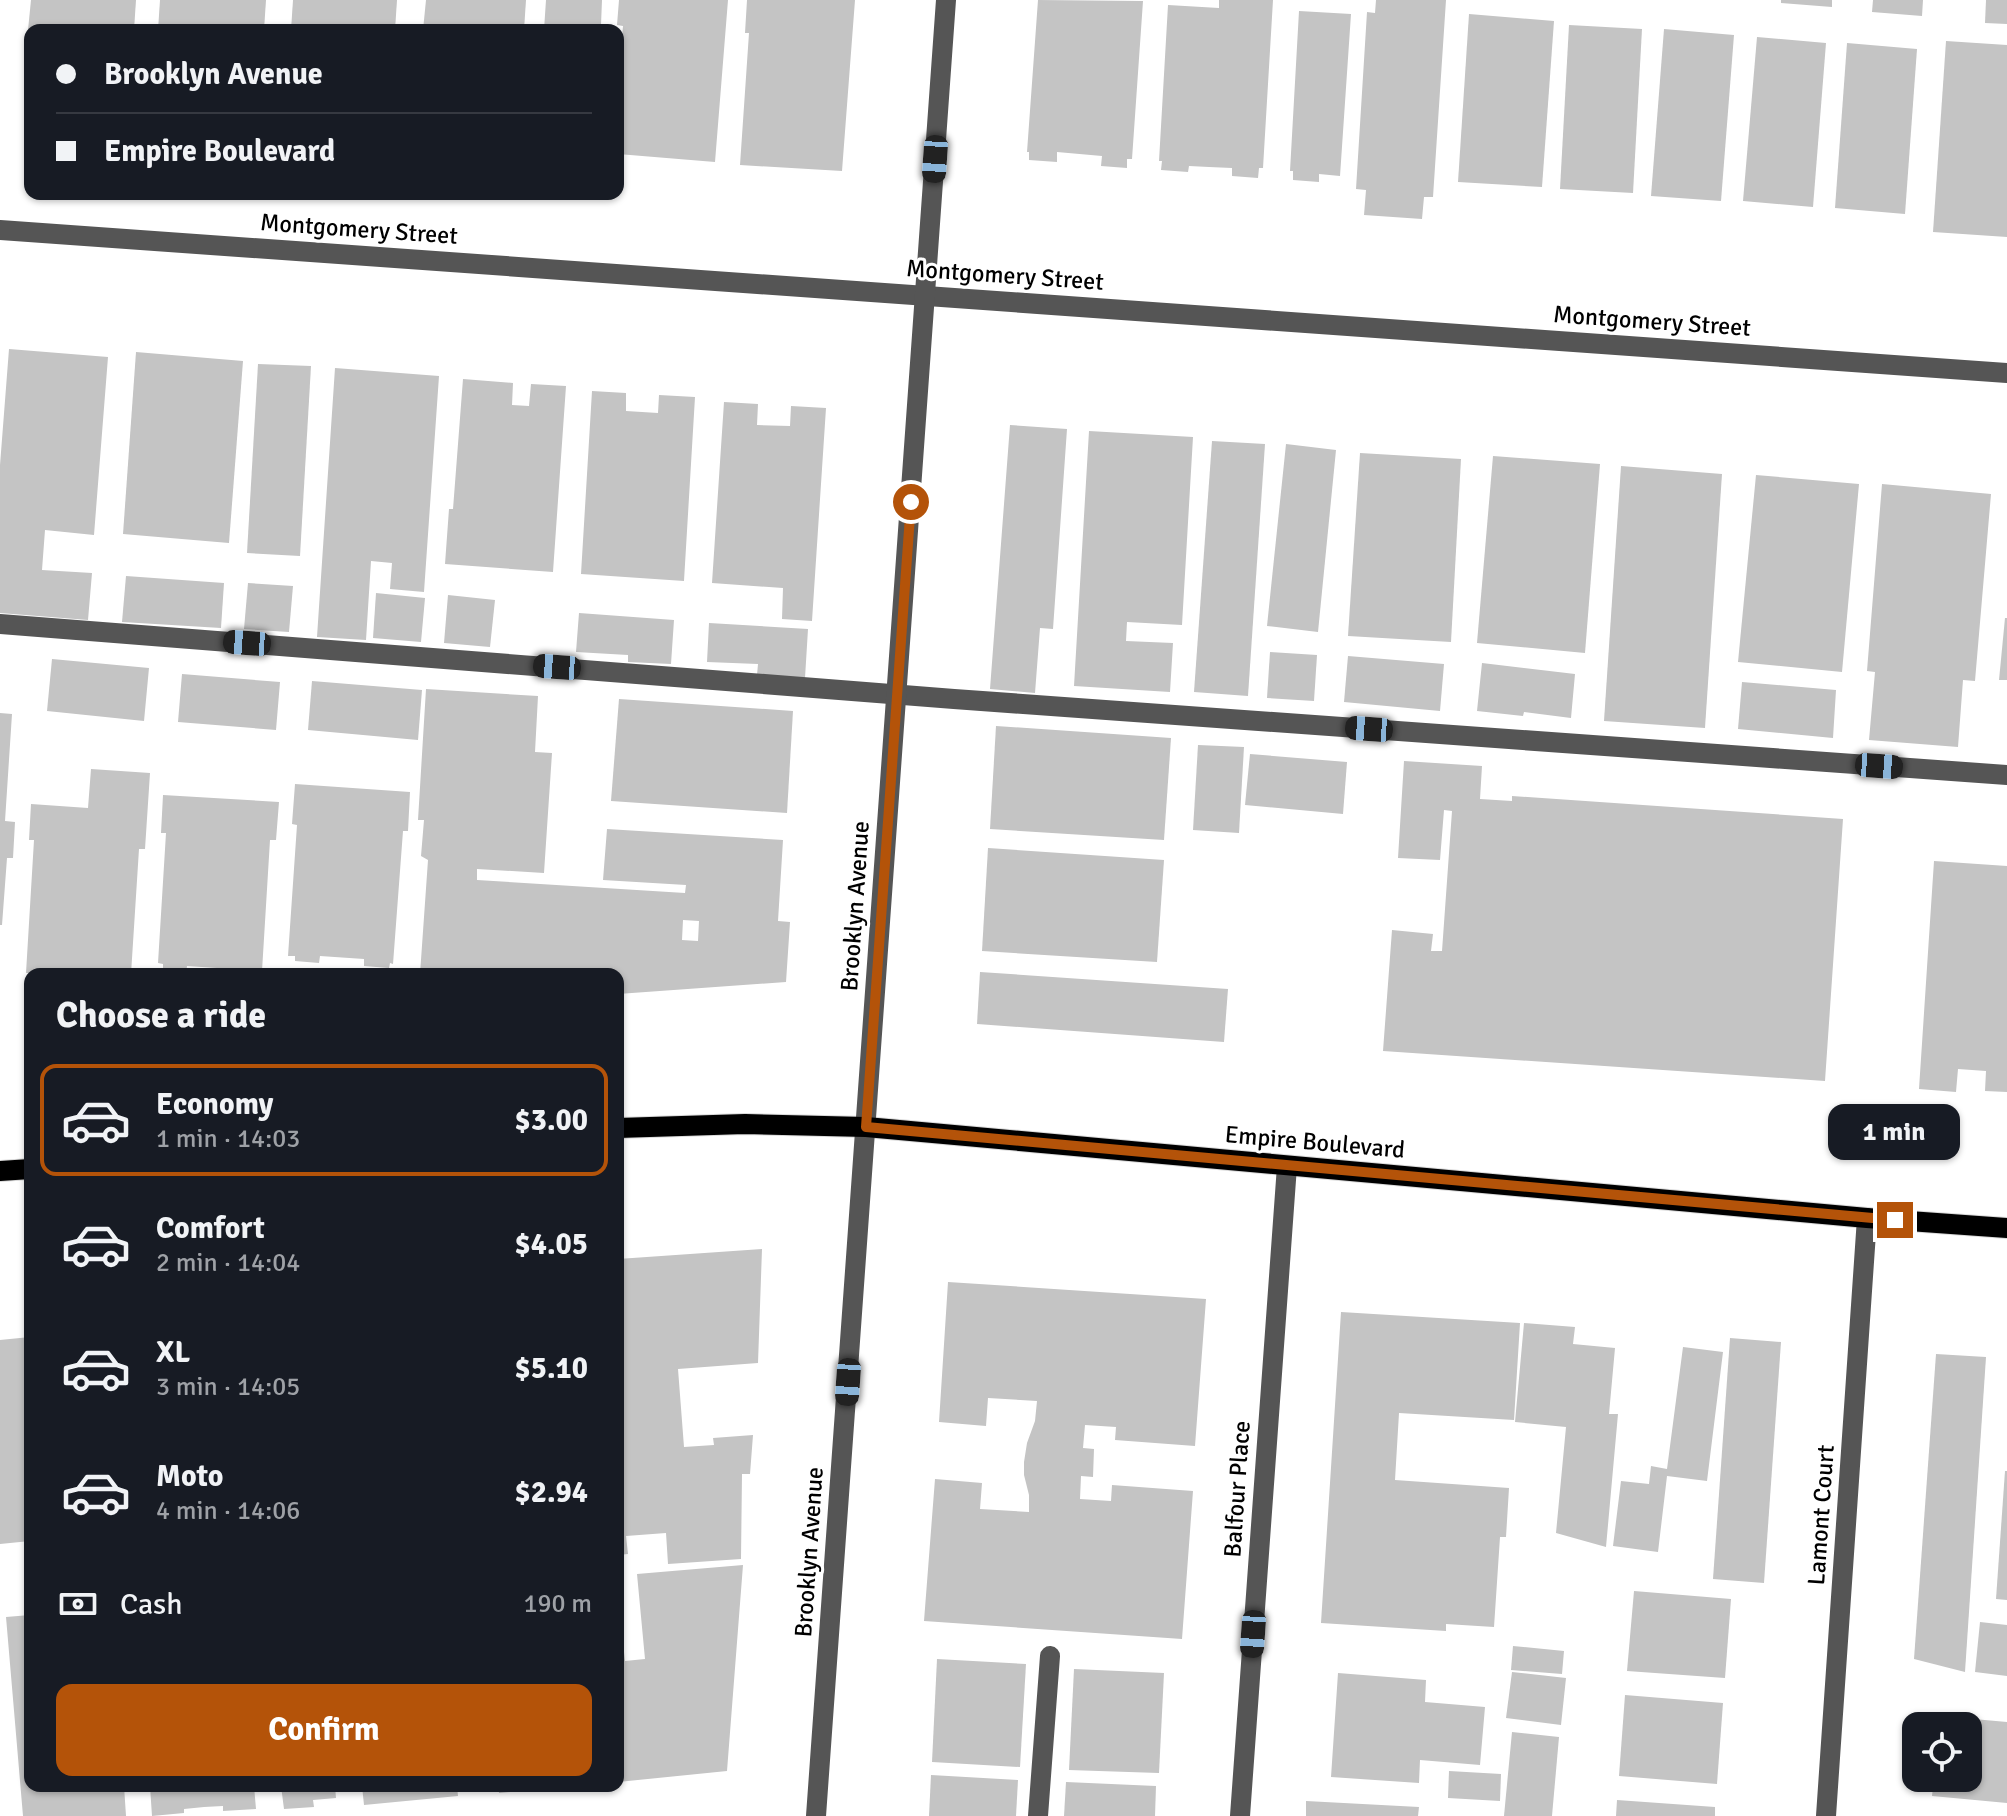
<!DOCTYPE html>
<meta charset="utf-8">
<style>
body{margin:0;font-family:Signika,sans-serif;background:#242831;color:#f1f3f6;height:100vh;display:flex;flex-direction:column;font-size:30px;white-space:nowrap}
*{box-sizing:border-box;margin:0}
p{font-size:26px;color:#9ea1a6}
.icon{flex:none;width:44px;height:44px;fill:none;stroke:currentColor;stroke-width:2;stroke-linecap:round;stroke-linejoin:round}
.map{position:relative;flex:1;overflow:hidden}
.details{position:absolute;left:24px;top:968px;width:600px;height:824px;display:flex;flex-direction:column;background:#171b24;border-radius:16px;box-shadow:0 2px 6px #0004}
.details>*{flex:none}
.guide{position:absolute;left:24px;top:24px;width:600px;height:176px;border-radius:16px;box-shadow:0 2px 6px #0004;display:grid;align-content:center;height:176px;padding:0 32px;background:#171b24}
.fabs{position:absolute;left:1902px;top:1712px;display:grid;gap:16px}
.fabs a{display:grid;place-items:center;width:80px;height:80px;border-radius:16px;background:#171b24;box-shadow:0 2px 6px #0004;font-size:40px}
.end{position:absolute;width:36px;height:36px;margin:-18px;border:10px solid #b45309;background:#fff;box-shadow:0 0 0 4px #fff}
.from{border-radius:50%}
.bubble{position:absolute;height:56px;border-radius:16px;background:#171b24;box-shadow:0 2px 6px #0004;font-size:26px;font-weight:800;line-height:56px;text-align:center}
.car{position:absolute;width:24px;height:48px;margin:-24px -12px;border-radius:10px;box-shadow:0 0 6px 2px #0007;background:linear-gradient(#222 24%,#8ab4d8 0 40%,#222 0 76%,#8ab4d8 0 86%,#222 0)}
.guide b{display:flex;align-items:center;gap:28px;height:76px;font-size:30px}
.guide b+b{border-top:2px solid #363941}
.guide i{width:20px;height:20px;background:#f1f3f6}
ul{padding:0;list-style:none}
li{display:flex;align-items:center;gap:24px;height:112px;margin:0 16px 12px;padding:0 16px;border:4px solid transparent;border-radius:16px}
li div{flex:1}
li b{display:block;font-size:30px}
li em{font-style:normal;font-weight:800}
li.current{border-color:#b45309}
li>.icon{width:72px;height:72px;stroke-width:1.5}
h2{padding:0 32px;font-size:36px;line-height:96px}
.pay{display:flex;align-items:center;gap:20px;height:88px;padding:0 32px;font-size:30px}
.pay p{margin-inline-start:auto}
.action{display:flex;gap:16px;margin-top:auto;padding:16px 32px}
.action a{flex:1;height:92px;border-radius:16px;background:#b45309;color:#fff;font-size:32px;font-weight:800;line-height:92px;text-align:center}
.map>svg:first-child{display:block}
.building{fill:#c4c4c4;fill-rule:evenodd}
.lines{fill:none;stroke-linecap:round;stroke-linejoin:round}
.major-casing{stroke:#dbdbdb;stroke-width:22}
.minor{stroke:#555;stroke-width:20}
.major{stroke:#000;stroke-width:20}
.route{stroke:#b45309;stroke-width:10}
.labels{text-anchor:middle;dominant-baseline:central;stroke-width:6;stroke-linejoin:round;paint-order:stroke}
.street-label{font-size:24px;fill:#000;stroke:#fff}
</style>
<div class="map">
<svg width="2007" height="1816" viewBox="0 0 2007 1816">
<rect width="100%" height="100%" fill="#fff"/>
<g class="building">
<path d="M 31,0 L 136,0 L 134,30 L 28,30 Z"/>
<path d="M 160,0 L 266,0 L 264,30 L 158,30 Z"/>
<path d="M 293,0 L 397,0 L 395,30 L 291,30 Z"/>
<path d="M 426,0 L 526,0 L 524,30 L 423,30 Z"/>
<path d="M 546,0 L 602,0 L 601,25 L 595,24 L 594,30 L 544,30 Z"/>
<path d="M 619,0 L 728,0 L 715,162 L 618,154 L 618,83 L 623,26 L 617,25 Z"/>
<path d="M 747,0 L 855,0 L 842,171 L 740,165 L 749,33 L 745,33 Z"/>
<path d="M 1038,0 L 1143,1 L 1132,159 L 1127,159 L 1127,168 L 1101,166 L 1102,156 L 1057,152 L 1057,162 L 1029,160 L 1029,152 L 1027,152 Z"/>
<path d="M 1219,0 L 1273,0 L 1263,168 L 1259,168 L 1258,178 L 1232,176 L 1232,168 L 1209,167 L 1189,166 L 1188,172 L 1161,170 L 1162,161 L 1159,161 L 1168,5 L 1219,8 Z"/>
<path d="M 1376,0 L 1446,0 L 1433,197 L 1424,197 L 1422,219 L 1364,215 L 1366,190 L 1356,189 L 1367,12 L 1375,13 Z"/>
<path d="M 1781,0 L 1832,0 L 1832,7 L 1781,3 Z"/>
<path d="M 1873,0 L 1923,0 L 1922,16 L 1872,12 Z"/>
<path d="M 1986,0 L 2007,0 L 2007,24 L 1985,23 Z"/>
<path d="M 1299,11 L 1351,14 L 1340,176 L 1319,174 L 1319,182 L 1293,180 L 1293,171 L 1290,171 Z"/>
<path d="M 1469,14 L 1554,21 L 1542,187 L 1458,182 Z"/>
<path d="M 1569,25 L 1642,29 L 1633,193 L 1560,189 Z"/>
<path d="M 1664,29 L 1734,35 L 1721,201 L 1651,196 Z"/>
<path d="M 1757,37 L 1826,43 L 1813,207 L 1743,201 Z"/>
<path d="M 28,40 L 30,40 L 30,90 L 24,89 Z"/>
<path d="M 1946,41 L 2007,45 L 2007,237 L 1933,232 Z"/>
<path d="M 1847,43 L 1917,49 L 1905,214 L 1835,208 Z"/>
<path d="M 9,349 L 108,357 L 94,535 L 45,530 L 42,570 L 92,573 L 88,620 L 0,613 L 0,465 Z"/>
<path d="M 136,352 L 243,361 L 229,543 L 123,534 Z"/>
<path d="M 258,364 L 311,366 L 300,556 L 247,553 Z"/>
<path d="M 335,368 L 439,376 L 424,592 L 390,589 L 392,563 L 371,561 L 366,640 L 317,637 Z"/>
<path d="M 463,379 L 513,383 L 512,405 L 529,406 L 531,384 L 566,386 L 553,572 L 445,564 L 449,509 L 453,509 Z"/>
<path d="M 592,391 L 626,393 L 626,411 L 658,413 L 659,395 L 695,397 L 684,581 L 581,574 Z"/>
<path d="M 724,402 L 758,404 L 757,425 L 790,426 L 791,406 L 826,408 L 812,621 L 782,619 L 783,588 L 712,583 Z"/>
<path d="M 1010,425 L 1067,429 L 1053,629 L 1040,628 L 1035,693 L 990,689 Z"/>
<path d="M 1089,431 L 1193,437 L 1182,625 L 1127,622 L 1126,641 L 1173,643 L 1170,692 L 1074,686 Z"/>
<path d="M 1212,441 L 1265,444 L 1248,696 L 1194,692 Z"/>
<path d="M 1286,444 L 1336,450 L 1318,632 L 1267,626 Z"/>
<path d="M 1360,453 L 1461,459 L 1451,642 L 1348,636 Z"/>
<path d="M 1493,456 L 1600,464 L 1585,653 L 1477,643 Z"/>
<path d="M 1621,466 L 1722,474 L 1705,728 L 1604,721 Z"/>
<path d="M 1756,475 L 1859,484 L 1842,672 L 1738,662 Z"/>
<path d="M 1882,484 L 1991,494 L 1975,681 L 1963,680 L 1958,747 L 1869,740 L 1875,672 L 1867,671 Z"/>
<path d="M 126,576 L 224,583 L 221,628 L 122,622 Z"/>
<path d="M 248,583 L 293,586 L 289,632 L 244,629 Z"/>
<path d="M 376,593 L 425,598 L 421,642 L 373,638 Z"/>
<path d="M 448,595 L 495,600 L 490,647 L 444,643 Z"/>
<path d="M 579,613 L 674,620 L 671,664 L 628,662 L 628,655 L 576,652 Z"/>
<path d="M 2005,618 L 2007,618 L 2007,680 L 1999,680 Z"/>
<path d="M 709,623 L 808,629 L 805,678 L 757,675 L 758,664 L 707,662 Z"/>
<path d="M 1270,652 L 1317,655 L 1314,701 L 1267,698 Z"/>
<path d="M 1348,656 L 1444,664 L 1440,711 L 1344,702 Z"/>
<path d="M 52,659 L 149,668 L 144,721 L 47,711 Z"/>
<path d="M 1482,663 L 1575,674 L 1571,718 L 1524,712 L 1523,716 L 1477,711 Z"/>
<path d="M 182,674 L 280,682 L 276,730 L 178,722 Z"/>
<path d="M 312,681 L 422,690 L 418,740 L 308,730 Z"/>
<path d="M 1742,682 L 1836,690 L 1833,738 L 1738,729 Z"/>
<path d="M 426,689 L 538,696 L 535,752 L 552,753 L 544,873 L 477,869 L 477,880 L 685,893 L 686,885 L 603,880 L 607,829 L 783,840 L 778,921 L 790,922 L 786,982 L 618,994 L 618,974 L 420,974 L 428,860 L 421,856 L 424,820 L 418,820 ZM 683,920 L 699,921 L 698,941 L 682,940 Z"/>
<path d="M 619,699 L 793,711 L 787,813 L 611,801 Z"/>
<path d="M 0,713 L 12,714 L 5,821 L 15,822 L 13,858 L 7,858 L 2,925 L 0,925 Z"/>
<path d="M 996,726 L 1171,738 L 1164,840 L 990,829 Z"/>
<path d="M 1198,745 L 1244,747 L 1239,833 L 1193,830 Z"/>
<path d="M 1250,754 L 1347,762 L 1343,814 L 1245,805 Z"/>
<path d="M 1404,761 L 1482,766 L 1480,799 L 1512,801 L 1512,796 L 1843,819 L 1825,1081 L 1383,1051 L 1392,930 L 1433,934 L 1431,951 L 1442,951 L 1452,811 L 1444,810 L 1440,860 L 1398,858 Z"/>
<path d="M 91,769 L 150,773 L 145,849 L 139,849 L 131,974 L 26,973 L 34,840 L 29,840 L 31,804 L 88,808 Z"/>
<path d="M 295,784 L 410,792 L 408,831 L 403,831 L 393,964 L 390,963 L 389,968 L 364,966 L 364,959 L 320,956 L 319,963 L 295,961 L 295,956 L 288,956 L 297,825 L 292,824 Z"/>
<path d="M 163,795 L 279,802 L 276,840 L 270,840 L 262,971 L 258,971 L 257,974 L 232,974 L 232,969 L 187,966 L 186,974 L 163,972 L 163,964 L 158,963 L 166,833 L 161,833 Z"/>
<path d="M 988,848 L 1164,860 L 1157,962 L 982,951 Z"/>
<path d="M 1934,861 L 2007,866 L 2007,1092 L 1985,1091 L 1986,1071 L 1958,1069 L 1956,1092 L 1919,1089 Z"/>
<path d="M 980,972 L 1228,989 L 1224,1042 L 977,1024 Z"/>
<path d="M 762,1249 L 758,1363 L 678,1369 L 684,1447 L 714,1445 L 713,1438 L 753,1435 L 750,1474 L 742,1474 L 741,1559 L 668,1564 L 666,1533 L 626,1536 L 628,1554 L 618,1555 L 618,1259 Z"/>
<path d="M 948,1282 L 1206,1299 L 1195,1446 L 1115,1440 L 1116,1427 L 1085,1425 L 1083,1448 L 1094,1449 L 1093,1477 L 1081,1476 L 1080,1499 L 1111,1501 L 1112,1485 L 1193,1491 L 1182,1639 L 924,1621 L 935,1479 L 982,1483 L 980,1509 L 1029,1512 L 1029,1495 L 1024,1475 L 1024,1462 L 1027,1443 L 1035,1421 L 1037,1401 L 988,1398 L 986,1426 L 939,1422 Z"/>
<path d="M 1341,1312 L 1520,1323 L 1514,1420 L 1399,1413 L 1395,1480 L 1509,1488 L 1506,1537 L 1500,1537 L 1494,1627 L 1446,1624 L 1446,1631 L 1321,1623 Z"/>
<path d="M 1524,1323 L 1575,1327 L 1573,1344 L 1615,1348 L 1609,1414 L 1618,1414 L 1606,1547 L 1556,1533 L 1566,1427 L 1515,1422 Z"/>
<path d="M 30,1337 L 30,1541 L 0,1544 L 0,1340 Z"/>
<path d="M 1730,1338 L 1781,1342 L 1764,1583 L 1713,1579 Z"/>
<path d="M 1683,1347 L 1723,1352 L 1707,1481 L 1667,1476 L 1658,1552 L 1613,1546 L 1621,1481 L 1649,1484 L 1651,1466 L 1667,1469 Z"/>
<path d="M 1936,1354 L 1986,1357 L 1965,1672 L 1914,1659 Z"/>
<path d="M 2005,1471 L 2007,1471 L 2007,1600 L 1996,1599 Z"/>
<path d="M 743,1565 L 727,1771 L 618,1782 L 618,1653 L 624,1652 L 625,1661 L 645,1659 L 637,1574 Z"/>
<path d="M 1634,1591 L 1731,1599 L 1725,1678 L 1627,1671 Z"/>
<path d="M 30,1615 L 30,1786 L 124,1786 L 126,1816 L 23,1816 L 6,1617 Z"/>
<path d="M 1980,1622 L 2007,1625 L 2007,1676 L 1975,1672 Z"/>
<path d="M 1513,1646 L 1564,1651 L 1562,1674 L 1511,1670 Z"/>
<path d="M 937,1659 L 1026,1664 L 1020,1767 L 932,1762 Z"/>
<path d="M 1074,1669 L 1164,1673 L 1159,1773 L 1069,1770 Z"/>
<path d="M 1512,1672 L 1566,1678 L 1561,1725 L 1506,1718 Z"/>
<path d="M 1338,1673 L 1426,1680 L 1425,1702 L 1485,1707 L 1480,1765 L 1420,1760 L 1419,1783 L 1331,1777 Z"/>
<path d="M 1625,1695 L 1723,1703 L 1717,1784 L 1619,1776 Z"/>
<path d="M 1940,1716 L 2007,1722 L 2007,1803 L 1932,1796 L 1934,1778 L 1968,1778 L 1968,1726 L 1939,1726 Z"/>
<path d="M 1512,1732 L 1559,1737 L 1552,1816 L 1504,1816 Z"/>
<path d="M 1449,1771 L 1501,1774 L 1500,1801 L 1448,1798 Z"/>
<path d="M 931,1775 L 1018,1780 L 1016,1816 L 929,1816 Z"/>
<path d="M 1066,1782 L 1156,1786 L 1155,1816 L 1064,1816 Z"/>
<path d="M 150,1786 L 254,1786 L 256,1809 L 223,1811 L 223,1806 L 204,1807 L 184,1809 L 184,1813 L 152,1816 Z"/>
<path d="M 281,1786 L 335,1786 L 336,1798 L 313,1800 L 314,1807 L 284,1809 Z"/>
<path d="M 362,1786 L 457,1786 L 458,1796 L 364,1805 Z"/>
<path d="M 498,1786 L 553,1786 L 553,1788 L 499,1793 Z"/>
<path d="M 1617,1800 L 1715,1807 L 1715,1816 L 1616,1816 Z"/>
<path d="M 1306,1801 L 1419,1807 L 1418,1816 L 1306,1816 Z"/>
</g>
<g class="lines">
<defs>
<g id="major">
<path d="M 618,1128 L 745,1124 L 866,1127 L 1867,1218 L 2007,1228"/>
<path d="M 0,1171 L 30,1169"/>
</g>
</defs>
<use href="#major" class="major-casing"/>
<g class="minor">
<path d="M 0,230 L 2007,373"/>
<path d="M 0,624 L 954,699 L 2007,775"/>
<path d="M 816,1816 L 946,0"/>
<path d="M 1038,1816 L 1050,1656"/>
<path d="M 1240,1816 L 1287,1166"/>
<path d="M 1826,1816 L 1867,1218"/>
</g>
<use href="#major" class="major"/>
</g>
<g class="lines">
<path class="route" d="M 911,502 L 866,1127 L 1895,1220"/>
</g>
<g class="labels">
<g class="street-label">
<text transform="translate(359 229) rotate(4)">Montgomery Street</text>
<text transform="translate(1005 275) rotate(4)">Montgomery Street</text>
<text transform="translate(1652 321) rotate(4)">Montgomery Street</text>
<text transform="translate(855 906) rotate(-86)">Brooklyn Avenue</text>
<text transform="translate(1315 1142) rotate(5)">Empire Boulevard</text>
<text transform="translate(1237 1489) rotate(-86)">Balfour Place</text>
<text transform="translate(1821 1515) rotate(-86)">Lamont Court</text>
<text transform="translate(809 1552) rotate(-86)">Brooklyn Avenue</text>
</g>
</g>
</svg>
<div class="fabs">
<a><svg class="icon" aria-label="locate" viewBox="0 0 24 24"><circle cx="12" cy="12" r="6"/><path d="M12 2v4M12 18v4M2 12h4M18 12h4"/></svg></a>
</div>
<i class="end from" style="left:911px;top:502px"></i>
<i class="end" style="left:1895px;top:1220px"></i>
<div class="bubble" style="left:1828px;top:1104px;width:132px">1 min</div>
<i class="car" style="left:935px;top:159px;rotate:184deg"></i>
<i class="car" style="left:247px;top:643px;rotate:274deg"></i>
<i class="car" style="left:557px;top:667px;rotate:274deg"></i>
<i class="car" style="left:1369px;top:729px;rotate:274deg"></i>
<i class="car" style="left:1879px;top:766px;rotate:94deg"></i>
<i class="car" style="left:848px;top:1382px;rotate:184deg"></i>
<i class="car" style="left:1253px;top:1634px;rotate:184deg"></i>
<div class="guide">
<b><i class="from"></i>Brooklyn Avenue</b>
<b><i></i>Empire Boulevard</b>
</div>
<section class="details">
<h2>Choose a ride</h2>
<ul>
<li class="current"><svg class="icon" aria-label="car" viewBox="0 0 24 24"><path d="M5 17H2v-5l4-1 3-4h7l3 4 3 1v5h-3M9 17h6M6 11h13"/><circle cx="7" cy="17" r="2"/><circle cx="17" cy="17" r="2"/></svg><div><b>Economy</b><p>1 min · 14:03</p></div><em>$3.00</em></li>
<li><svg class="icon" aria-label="car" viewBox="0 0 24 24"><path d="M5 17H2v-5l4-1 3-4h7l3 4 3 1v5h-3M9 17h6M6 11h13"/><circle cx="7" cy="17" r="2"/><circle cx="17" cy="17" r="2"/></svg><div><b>Comfort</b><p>2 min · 14:04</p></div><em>$4.05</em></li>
<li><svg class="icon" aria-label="car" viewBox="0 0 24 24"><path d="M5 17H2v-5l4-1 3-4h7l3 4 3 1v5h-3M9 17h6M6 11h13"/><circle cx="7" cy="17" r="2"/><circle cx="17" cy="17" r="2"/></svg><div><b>XL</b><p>3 min · 14:05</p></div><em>$5.10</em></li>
<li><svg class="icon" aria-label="car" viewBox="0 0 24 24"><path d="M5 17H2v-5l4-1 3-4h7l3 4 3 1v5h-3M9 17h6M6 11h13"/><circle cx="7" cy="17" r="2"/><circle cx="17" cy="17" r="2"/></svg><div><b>Moto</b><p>4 min · 14:06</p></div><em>$2.94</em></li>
</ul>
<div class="pay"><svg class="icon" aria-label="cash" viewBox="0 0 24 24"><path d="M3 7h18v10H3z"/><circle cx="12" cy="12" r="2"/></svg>Cash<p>190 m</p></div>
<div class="action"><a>Confirm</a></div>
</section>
</div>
